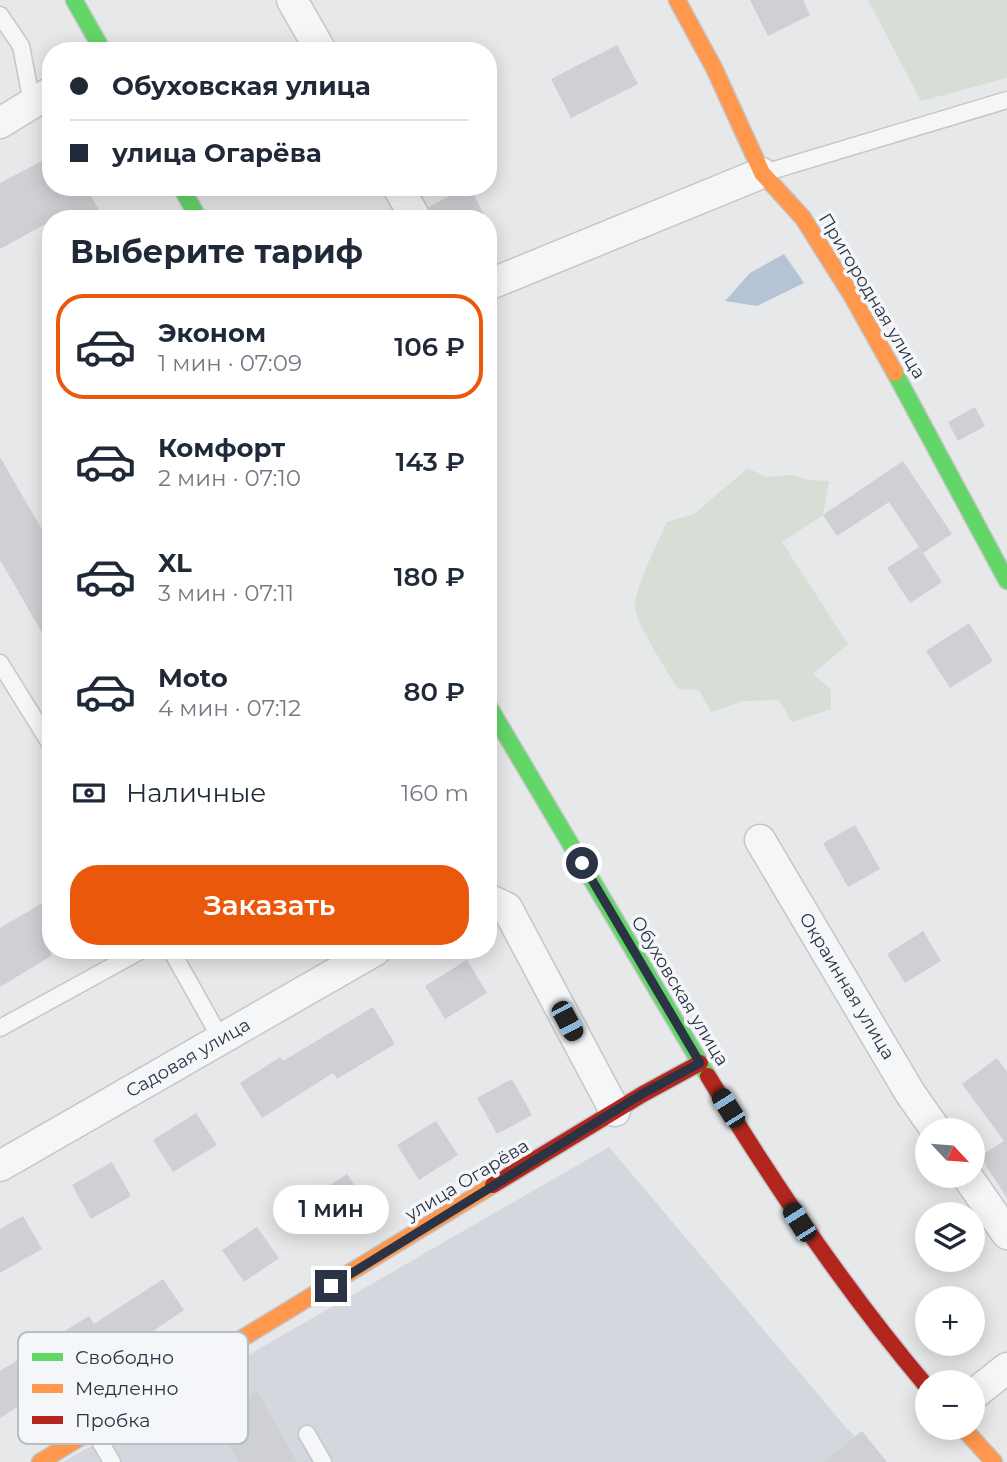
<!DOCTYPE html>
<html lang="ru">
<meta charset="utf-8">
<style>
body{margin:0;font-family:Montserrat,sans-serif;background:#f2f2f3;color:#1f2937;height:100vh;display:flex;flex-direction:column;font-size:26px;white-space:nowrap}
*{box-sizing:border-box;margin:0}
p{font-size:23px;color:#747a83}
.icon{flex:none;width:38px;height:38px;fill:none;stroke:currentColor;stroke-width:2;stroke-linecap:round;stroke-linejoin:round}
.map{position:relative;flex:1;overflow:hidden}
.panel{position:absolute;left:42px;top:210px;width:455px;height:749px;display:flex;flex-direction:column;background:#fff;border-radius:28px;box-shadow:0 4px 18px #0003}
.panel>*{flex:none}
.banner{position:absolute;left:42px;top:42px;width:455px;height:154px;border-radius:28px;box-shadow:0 4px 18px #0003;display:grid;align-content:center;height:154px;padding:0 28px;background:#fff}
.needle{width:46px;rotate:116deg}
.controls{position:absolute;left:915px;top:1118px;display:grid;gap:14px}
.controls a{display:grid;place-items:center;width:70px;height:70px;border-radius:50%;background:#fff;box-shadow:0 4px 18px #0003;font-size:35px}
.end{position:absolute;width:32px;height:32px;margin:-16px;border:9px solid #2b3445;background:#fff;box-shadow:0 0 0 4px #fff}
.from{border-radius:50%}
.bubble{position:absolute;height:49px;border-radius:24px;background:#fff;box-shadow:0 4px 18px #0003;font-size:23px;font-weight:600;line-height:49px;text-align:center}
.car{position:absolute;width:21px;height:42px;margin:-21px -10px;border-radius:9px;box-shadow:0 0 5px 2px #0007;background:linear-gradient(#222 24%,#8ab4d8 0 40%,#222 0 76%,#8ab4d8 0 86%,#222 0)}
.banner b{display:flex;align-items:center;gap:24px;height:66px;font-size:26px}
.banner b+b{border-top:2px solid #e0e1e3}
.banner i{width:18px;height:18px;background:#1f2937}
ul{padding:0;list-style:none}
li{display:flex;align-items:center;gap:21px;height:105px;margin:0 14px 10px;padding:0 14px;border:4px solid transparent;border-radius:28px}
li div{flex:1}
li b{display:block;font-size:26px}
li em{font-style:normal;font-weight:600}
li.active{border-color:#ea580c}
li>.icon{width:63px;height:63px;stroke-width:1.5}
h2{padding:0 28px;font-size:32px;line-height:84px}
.pay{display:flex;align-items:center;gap:18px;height:77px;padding:0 28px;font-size:26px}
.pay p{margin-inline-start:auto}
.button{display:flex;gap:14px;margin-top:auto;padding:14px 28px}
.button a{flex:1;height:80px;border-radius:28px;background:#ea580c;color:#fff;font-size:28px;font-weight:600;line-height:80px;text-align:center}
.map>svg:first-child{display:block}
.built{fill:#d4d7dd}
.green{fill:#d6ded6}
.water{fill:#b4c4d5}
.building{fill:#ced0d3}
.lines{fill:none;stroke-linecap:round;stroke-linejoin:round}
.lane-casing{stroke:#c4c6c8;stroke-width:19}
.street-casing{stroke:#c4c6c8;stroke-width:33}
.fast-casing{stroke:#c4c6c8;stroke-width:19}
.slow-casing{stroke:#c4c6c8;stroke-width:19}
.jam-casing{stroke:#c4c6c8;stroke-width:19}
.lane{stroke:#f5f6f7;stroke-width:16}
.street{stroke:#f5f6f7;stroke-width:30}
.fast{stroke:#63d668;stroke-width:16}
.slow{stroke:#ff974d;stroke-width:16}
.jam{stroke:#b3261e;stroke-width:16}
.route{stroke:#2b3445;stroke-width:9}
.labels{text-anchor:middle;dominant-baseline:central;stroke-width:7;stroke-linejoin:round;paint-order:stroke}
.street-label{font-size:18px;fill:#2b3445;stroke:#f4f6f9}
.key{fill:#f4f6f9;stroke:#b8bcc3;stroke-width:2}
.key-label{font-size:19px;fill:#2b3445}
</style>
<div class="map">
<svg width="1007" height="1462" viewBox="0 0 1007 1462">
<rect width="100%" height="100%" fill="#e6e8ea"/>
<path class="built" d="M 609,1147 L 844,1425 L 879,1462 L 63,1462 Z"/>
<g class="green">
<path d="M 868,0 L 1007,0 L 1007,78 L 921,101 Z"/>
<path d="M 748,468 L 766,477 L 791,475 L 809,480 L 829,481 L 823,515 L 782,542 L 848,644 L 813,674 L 831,690 L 831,709 L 792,722 L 779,700 L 743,701 L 711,712 L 699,690 L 678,689 C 668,672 636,624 635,608 C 634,590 659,539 667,522 L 694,514 Z"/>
</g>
<path class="water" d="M 784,254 L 804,283 L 757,306 L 725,301 L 750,273 Z"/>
<g class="building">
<path d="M 750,0 L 803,0 L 810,15 L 768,36 Z"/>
<path d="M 617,45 L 638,84 L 571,118 L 551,79 Z"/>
<path d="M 51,156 L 51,187 L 86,187 L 104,219 L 51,219 L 51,221 L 0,249 L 0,183 Z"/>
<path d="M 466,187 L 470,187 L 486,219 L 433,219 L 429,207 Z"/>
<path d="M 975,407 L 985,426 L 958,441 L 948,422 Z"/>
<path d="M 0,457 L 51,545 L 51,648 L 0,560 Z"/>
<path d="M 903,461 L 952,534 L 923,553 L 889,502 L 837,536 L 823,515 Z"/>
<path d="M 919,547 L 942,582 L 910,603 L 887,568 Z"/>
<path d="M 969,623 L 993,661 L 950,688 L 926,651 Z"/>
<path d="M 855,825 L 880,869 L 848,887 L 823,843 Z"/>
<path d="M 51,898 L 51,956 L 0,987 L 0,928 Z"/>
<path d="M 923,931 L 941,961 L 905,983 L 887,954 Z"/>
<path d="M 467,960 L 487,993 L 445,1019 L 425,986 Z"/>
<path d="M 373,1007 L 395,1044 L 337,1079 L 333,1073 L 262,1118 L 240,1083 L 280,1057 L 283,1061 Z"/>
<path d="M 997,1058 L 1007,1072 L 1007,1198 L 980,1156 L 1004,1141 L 962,1084 Z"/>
<path d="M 512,1079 L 532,1115 L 497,1134 L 477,1098 Z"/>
<path d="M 196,1113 L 217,1145 L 173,1172 L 153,1140 Z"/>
<path d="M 436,1121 L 458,1155 L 419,1180 L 397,1145 Z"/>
<path d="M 112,1162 L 131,1196 L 91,1219 L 72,1185 Z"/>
<path d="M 347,1174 L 369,1207 L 332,1231 L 310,1198 Z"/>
<path d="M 23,1216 L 42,1249 L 0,1273 L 0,1229 Z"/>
<path d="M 257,1227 L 279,1258 L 244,1282 L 222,1250 Z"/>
<path d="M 163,1279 L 184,1310 L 143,1338 L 141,1335 L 50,1390 L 48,1387 L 0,1418 L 0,1371 L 89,1316 L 94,1324 Z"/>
<path d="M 257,1391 L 297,1462 L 239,1462 L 213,1416 Z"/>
<path d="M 862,1431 L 887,1462 L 824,1462 Z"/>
</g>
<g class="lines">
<defs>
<g id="lane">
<path d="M 0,15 L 21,46 L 32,103"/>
<path d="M 764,173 L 1007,100"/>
<path d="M 0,663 L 51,745"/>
<path d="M 171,950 L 221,1039"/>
<path d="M 0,1028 L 142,950"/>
<path d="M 94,1431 L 112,1462"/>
<path d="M 307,1434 L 323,1462"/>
</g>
<g id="street">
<path d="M 292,0 L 321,51"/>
<path d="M 0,123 L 51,92"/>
<path d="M 398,187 L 416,219"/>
<path d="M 488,285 L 762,173"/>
<path d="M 760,840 L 910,1093 L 936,1130"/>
<path d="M 488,899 L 507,908 L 615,1111"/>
<path d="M 0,1166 L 376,950"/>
<path d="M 967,1176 L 1007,1234"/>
<path d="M 973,1395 L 1007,1368"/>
</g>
<g id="fast">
<path d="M 74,0 L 103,51"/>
<path d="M 181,187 L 199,219"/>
<path d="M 895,373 L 1007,581"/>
<path d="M 488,705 L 708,1076"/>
</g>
<g id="slow">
<path d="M 677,0 L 714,68 L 762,173 L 803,218 L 852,296 L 895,373"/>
<path d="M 963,1428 L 994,1462"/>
<path d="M 40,1462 L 493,1185"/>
</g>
<g id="jam">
<path d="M 708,1076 C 774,1185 845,1290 928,1388"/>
<path d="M 493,1185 L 643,1094 L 700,1063"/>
</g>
</defs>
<use href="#lane" class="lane-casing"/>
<use href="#street" class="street-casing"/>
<use href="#fast" class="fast-casing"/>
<use href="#slow" class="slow-casing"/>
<use href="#jam" class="jam-casing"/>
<use href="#lane" class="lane"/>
<use href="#street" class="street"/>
<use href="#fast" class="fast"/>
<use href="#slow" class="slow"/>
<use href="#jam" class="jam"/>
</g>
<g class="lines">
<path class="route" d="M 331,1286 L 642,1094 L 700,1063 L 582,863"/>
</g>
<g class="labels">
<g class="street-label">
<text transform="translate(872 296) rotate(59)">Пригородная улица</text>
<text transform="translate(847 986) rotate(59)">Окраинная улица</text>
<text transform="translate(680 991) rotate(59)">Обуховская улица</text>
<text transform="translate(188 1058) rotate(-30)">Садовая улица</text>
<text transform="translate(467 1180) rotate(-31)">улица Огарёва</text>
</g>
</g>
<rect x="18" y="1332" width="230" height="112" rx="10" class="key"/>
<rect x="32" y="1353" width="31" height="8" fill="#63d668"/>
<rect x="32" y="1384" width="31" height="9" fill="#ff974d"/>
<rect x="32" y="1416" width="31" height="8" fill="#b3261e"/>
<g class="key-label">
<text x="75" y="1364">Свободно</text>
<text x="75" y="1395">Медленно</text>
<text x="75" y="1427">Пробка</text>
</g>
</svg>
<div class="controls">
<a><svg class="needle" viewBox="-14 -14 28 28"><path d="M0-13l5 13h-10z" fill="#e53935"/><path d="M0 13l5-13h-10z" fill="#747a83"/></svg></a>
<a><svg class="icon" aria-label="layers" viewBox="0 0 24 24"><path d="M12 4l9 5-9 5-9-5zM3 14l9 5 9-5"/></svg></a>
<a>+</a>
<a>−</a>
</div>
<i class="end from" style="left:582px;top:863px"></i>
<i class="end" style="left:331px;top:1286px"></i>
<div class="bubble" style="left:273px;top:1185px;width:116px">1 мин</div>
<i class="car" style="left:567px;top:1021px;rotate:152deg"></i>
<i class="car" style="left:728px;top:1108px;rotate:328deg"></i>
<i class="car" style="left:799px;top:1222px;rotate:328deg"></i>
<div class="banner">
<b><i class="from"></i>Обуховская улица</b>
<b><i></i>улица Огарёва</b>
</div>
<section class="panel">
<h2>Выберите тариф</h2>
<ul>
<li class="active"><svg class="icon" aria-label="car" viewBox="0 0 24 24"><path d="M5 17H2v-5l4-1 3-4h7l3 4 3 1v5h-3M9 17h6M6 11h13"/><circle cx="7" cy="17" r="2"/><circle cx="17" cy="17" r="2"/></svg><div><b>Эконом</b><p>1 мин · 07:09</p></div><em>106 ₽</em></li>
<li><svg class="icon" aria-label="car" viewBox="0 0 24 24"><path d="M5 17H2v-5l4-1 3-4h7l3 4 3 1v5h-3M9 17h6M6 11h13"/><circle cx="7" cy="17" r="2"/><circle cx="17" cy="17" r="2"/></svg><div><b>Комфорт</b><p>2 мин · 07:10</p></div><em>143 ₽</em></li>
<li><svg class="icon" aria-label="car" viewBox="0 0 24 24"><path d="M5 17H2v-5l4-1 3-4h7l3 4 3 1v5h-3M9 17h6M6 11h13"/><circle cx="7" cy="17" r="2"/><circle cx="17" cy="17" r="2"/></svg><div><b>XL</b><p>3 мин · 07:11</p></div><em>180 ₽</em></li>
<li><svg class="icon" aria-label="car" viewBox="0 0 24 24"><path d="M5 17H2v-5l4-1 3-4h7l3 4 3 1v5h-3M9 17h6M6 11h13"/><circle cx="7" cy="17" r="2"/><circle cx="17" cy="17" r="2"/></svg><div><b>Moto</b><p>4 мин · 07:12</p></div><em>80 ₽</em></li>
</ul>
<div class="pay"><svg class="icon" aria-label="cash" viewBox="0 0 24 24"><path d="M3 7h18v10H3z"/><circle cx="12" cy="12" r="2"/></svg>Наличные<p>160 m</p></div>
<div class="button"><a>Заказать</a></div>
</section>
</div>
